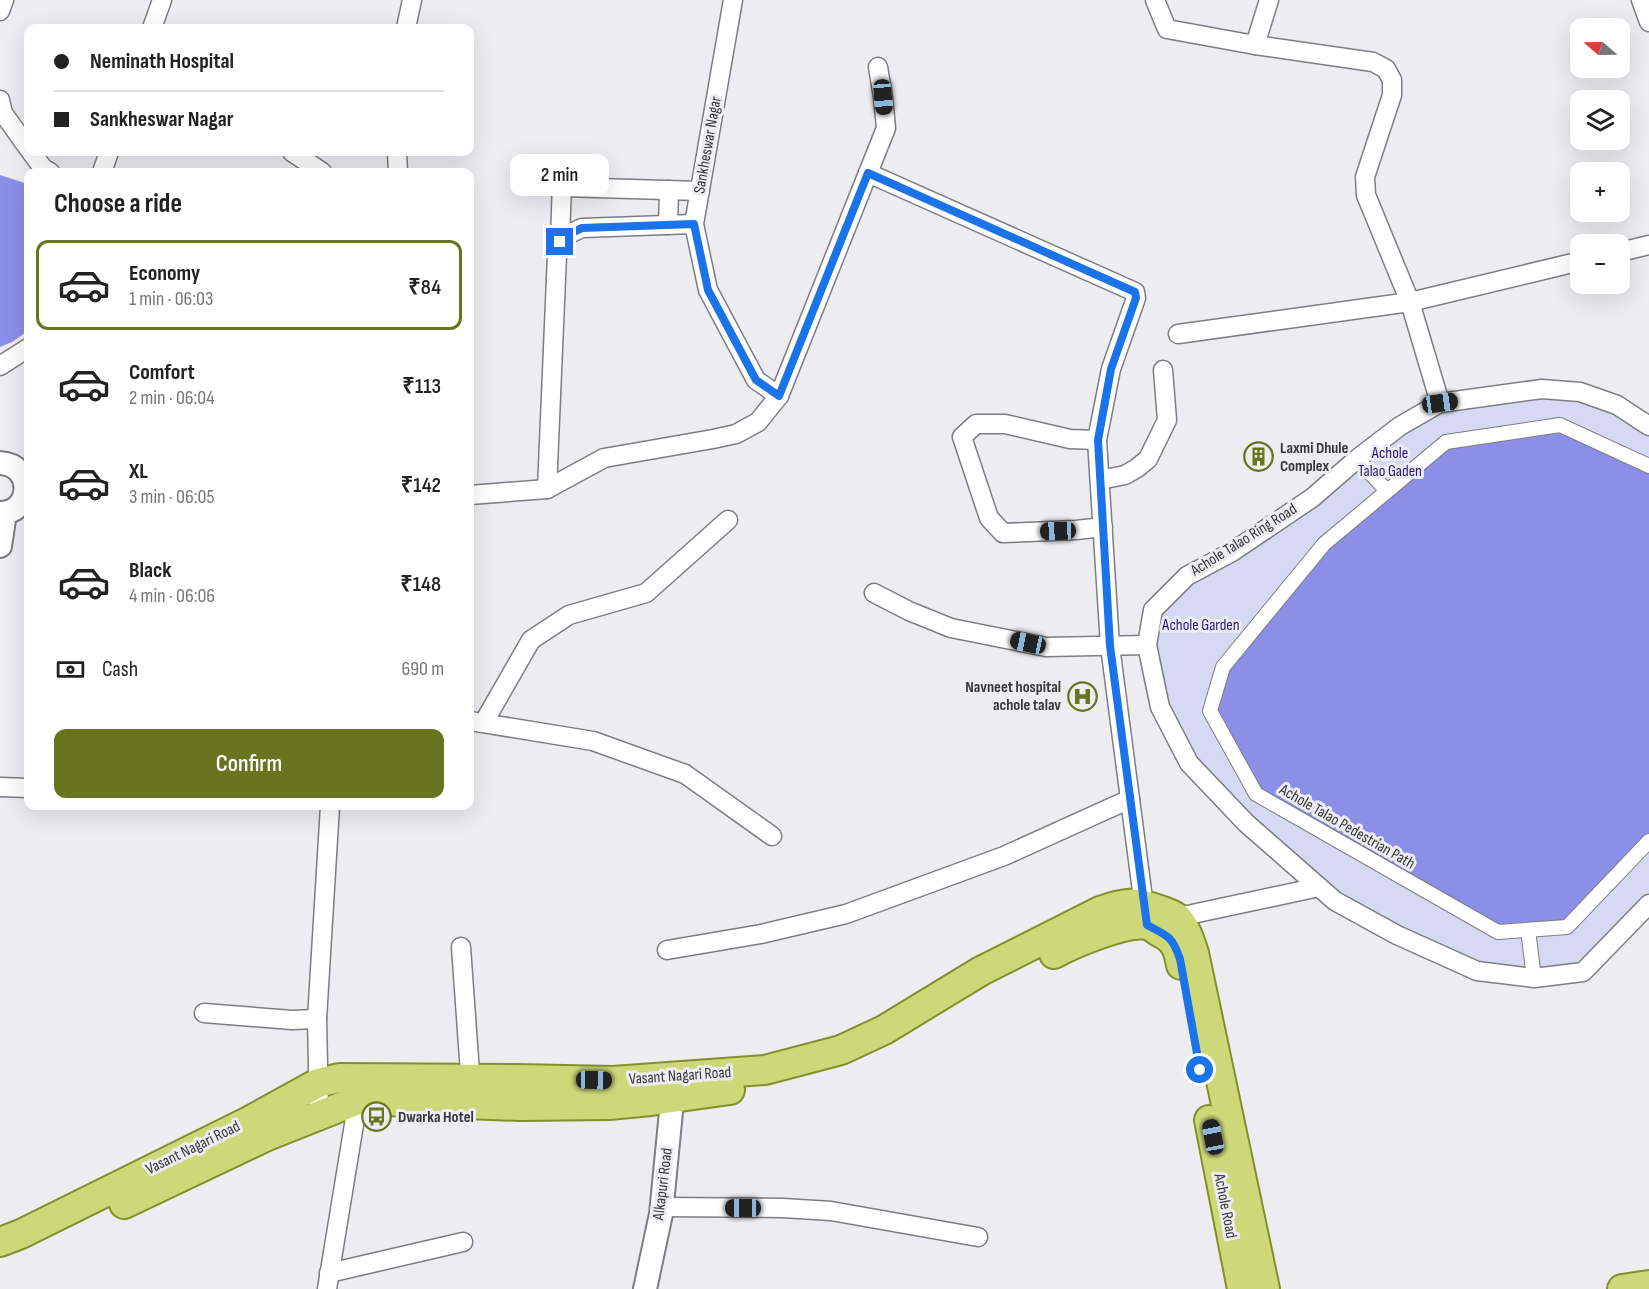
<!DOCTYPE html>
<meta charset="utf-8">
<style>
body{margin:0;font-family:"Sofia Sans Condensed",sans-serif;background:#f6f6f6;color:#222;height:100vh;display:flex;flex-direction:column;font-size:22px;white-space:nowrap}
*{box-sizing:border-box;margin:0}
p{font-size:20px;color:#767676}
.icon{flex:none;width:33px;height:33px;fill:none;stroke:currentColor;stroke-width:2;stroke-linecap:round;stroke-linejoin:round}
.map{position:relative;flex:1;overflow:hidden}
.drawer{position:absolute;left:24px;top:168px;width:450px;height:642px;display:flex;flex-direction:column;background:#fff;border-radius:12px;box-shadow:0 6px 24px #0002}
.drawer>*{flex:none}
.hud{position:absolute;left:24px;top:24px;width:450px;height:132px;border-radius:12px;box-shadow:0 6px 24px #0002;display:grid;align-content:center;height:132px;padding:0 30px;background:#fff}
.needle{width:39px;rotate:290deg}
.controls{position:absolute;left:1570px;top:18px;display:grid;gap:12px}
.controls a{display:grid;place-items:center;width:60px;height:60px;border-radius:12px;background:#fff;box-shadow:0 6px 24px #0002;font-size:30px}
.end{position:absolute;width:27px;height:27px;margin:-14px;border:8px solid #1a73e8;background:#fff;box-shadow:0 0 0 3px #fff}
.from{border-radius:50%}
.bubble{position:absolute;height:42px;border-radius:12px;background:#fff;box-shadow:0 6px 24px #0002;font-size:20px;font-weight:600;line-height:42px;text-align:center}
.car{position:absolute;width:18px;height:36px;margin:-18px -9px;border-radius:8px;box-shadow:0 0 4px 2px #0007;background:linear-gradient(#222 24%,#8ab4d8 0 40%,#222 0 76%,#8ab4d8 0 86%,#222 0)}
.hud b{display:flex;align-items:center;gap:21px;height:57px;font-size:22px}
.hud b+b{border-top:2px solid #e0e0e0}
.hud i{width:15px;height:15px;background:#222}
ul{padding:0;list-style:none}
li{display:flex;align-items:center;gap:18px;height:90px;margin:0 12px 9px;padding:0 18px;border:3px solid transparent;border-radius:12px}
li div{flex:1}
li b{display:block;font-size:22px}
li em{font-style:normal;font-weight:600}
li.selected{border-color:#68741f}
li>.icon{width:54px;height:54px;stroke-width:1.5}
h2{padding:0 30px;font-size:27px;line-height:72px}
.pay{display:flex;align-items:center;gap:15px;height:66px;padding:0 30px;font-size:22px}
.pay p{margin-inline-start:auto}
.cta{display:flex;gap:12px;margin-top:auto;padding:12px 30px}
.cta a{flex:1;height:69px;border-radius:12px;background:#68741f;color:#fff;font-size:24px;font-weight:600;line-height:69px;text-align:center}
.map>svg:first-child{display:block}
.green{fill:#d6d9f4}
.water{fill:#8b8fe7}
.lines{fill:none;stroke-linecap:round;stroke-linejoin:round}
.pedestrian-casing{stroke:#7d7d82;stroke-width:16}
.minor-casing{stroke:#7d7d82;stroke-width:21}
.tertiary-casing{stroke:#7d7d82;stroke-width:26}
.primary-casing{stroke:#839029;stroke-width:32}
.pedestrian{stroke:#fff;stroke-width:14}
.minor{stroke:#fff;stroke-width:18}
.tertiary{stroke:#fff;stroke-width:22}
.primary{stroke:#cdd979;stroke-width:28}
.route{stroke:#1a73e8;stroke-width:8}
.labels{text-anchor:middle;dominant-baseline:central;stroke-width:6;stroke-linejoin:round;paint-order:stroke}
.street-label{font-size:16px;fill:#38383a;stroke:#ececf1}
.poi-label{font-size:16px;font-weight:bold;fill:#38383a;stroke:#ececf1;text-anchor:start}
.park-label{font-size:16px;fill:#29167d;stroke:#ececf1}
</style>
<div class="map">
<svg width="1649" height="1289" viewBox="0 0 1649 1289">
<rect width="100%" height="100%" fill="#ececf1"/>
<path class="green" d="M 1580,392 L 1649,426 L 1649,905 L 1583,972 L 1477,971 L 1335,901 L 1189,763 L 1157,693 L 1153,610 L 1440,403 Z"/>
<g class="water">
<path d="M 0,175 L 28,184 L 28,331 L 12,342 L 0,347 Z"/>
<path d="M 1560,425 L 1649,466 L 1649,841 L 1567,927 L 1498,932 L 1256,794 L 1210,711 L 1223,667 L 1324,544 L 1446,442 Z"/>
</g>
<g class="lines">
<defs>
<g id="pedestrian">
<path d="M 1357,459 L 1387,491"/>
<path d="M 1649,466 L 1560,425 L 1446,442 L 1324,544 L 1223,667 L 1210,711 L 1256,794 L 1498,932 L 1567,927 L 1649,841"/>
<path d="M 1528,930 L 1534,978"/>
</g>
<g id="minor">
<path d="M 733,0 L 694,224 L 708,290 L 756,380 L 779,396"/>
<path d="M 1155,0 L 1167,29 L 1255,45 L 1373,62 L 1386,69 L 1392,80 L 1392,95 L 1365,177 L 1366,195 L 1410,302 L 1178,334"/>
<path d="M 1641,0 L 1649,22"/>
<path d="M 0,11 L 4,0"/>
<path d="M 152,28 L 162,0"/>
<path d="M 406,28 L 412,0"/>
<path d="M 1255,45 L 1269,0"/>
<path d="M 0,100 L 3,113 L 28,148"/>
<path d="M 31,152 L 43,168 L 50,172"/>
<path d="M 292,152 L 322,172"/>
<path d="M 397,152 L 398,172"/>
<path d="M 102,172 L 109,152"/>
<path d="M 868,173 L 1135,292 L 1136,298 L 1111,369 L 1097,440 L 1110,646 L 1145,914"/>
<path d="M 562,187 L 700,191"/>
<path d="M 668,225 L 669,190"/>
<path d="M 560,242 L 569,234 L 582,228 L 694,224"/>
<path d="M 1620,252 L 1649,245"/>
<path d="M 0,366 L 28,348"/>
<path d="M 1440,403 L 1410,302 L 1581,261"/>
<path d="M 1097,440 L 1070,439 L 1005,424 L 976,424 L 962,437 L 989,518 L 1003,533 L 1076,530 L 1103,527"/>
<path d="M 1100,480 L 1125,475 L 1137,468 L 1148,459 L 1167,420 L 1163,370"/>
<path d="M 547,489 L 557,255 L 560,242 L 562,181"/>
<path d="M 470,495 L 547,489 L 604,458 L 713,439 L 736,434 L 758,422 L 779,396 L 886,128 L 883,97 L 878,67"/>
<path d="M 874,593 L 909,611 L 951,628 L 1046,647 L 1147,645"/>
<path d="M 470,721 L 593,741 L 685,774 L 772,836"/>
<path d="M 484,722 L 531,640 L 569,615 L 646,593 L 728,520"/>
<path d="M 0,787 L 28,788"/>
<path d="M 1319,887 L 1246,823 L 1189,763 L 1160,707 L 1147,645 L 1153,610 L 1187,576 L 1232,552 L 1312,498 L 1357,459 L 1400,426 L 1440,403 L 1542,389 L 1580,392 L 1617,405 L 1649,426"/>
<path d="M 1169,919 L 1319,887 L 1335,901 L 1397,935 L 1477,971 L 1534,978 L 1583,972 L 1649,904"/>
<path d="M 461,947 L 471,1087"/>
<path d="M 667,950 L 761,934 L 846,914 L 1004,856 L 1130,799"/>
<path d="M 204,1013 L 292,1020 L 317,1019"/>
<path d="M 319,1115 L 317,1019 L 330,806"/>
<path d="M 662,1207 L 783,1208 L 831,1211 L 978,1237"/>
<path d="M 329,1273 L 463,1242"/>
<path d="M 327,1289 L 358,1100"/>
</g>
<g id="tertiary">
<path d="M 0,463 C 35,465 33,513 0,513"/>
<path d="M 0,546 L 5,513"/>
<path d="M 645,1289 L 661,1214 L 674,1081"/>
</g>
<g id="primary">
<path d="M 1054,954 C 1072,944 1126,921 1147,925 C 1151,926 1156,930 1159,932 C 1175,940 1178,948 1181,965"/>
<path d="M 1209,1120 L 1242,1289"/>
<path d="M 124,1204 L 265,1137 L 358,1100 L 520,1106 L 609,1105 L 651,1101 L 730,1090"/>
<path d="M 0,1242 L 21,1234 L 249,1121 L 318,1083 L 339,1078 L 517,1079 L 613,1081 L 765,1070 L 841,1050 L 884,1030 L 981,971 L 1100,911 C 1125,902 1135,901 1160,910 C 1165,912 1173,914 1177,918 C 1186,927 1190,941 1194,953 L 1265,1289"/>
<path d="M 1622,1289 L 1649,1285"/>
</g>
</defs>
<use href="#pedestrian" class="pedestrian-casing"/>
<use href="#minor" class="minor-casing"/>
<use href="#tertiary" class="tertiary-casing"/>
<use href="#primary" class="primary-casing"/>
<use href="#pedestrian" class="pedestrian"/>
<use href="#minor" class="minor"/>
<use href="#tertiary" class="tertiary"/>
<use href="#primary" class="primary"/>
</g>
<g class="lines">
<path class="route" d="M 560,242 L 569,234 L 582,228 L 694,224 L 708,290 L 756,380 L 779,396 L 868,173 L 1135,292 L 1136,298 L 1111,369 L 1098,440 L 1110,646 L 1147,925 C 1168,936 1172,936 1180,959 L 1200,1070"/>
</g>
<defs>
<symbol id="building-ring" viewBox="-11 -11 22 22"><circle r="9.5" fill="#ececf1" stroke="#68741f" stroke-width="1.5"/><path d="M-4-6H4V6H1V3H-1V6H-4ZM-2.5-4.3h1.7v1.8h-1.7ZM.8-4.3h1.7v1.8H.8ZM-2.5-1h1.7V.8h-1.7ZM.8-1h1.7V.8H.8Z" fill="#68741f"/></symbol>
<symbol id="hospital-ring" viewBox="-11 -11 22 22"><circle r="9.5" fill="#ececf1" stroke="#68741f" stroke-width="1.5"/><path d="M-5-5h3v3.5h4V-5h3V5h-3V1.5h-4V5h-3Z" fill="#68741f"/></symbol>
<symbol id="bus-ring" viewBox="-11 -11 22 22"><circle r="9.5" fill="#ececf1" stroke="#68741f" stroke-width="1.5"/><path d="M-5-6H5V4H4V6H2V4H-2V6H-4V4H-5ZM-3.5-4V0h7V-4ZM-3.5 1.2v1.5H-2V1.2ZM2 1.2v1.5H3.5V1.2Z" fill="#68741f"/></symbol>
</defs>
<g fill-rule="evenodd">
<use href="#building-ring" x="1242" y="440" width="33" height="33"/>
<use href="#hospital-ring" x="1066" y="680" width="33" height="33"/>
<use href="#bus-ring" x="360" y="1100" width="33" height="33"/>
</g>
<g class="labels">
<g class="street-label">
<text transform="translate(708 145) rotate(-80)">Sankheswar Nagar</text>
<text transform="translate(1244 540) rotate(-32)">Achole Talao Ring Road</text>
<text transform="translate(1347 827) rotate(30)">Achole Talao Pedestrian Path</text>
<text transform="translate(680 1076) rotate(-4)">Vasant Nagari Road</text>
<text transform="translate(193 1148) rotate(-26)">Vasant Nagari Road</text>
<text transform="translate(663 1184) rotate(-83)">Alkapuri Road</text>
<text transform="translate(1225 1206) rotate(79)">Achole Road</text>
</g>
<g class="poi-label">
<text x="1280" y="448">Laxmi Dhule<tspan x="1280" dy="18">Complex</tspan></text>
<text x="1061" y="687" text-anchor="end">Navneet hospital<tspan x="1061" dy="18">achole talav</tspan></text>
<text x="398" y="1117">Dwarka Hotel</text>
</g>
<g class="park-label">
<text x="1390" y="453">Achole<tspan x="1390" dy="18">Talao Gaden</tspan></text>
<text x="1201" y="625">Achole Garden</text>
</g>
</g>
</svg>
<div class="controls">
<a><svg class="needle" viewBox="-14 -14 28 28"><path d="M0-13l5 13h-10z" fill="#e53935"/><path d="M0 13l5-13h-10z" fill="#767676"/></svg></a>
<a><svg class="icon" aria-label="layers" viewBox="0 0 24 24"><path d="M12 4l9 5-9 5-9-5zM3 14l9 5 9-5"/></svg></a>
<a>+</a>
<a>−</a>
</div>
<i class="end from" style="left:1200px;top:1070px"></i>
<i class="end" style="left:560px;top:242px"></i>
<div class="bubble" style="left:510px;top:154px;width:99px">2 min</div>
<i class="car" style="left:883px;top:97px;rotate:175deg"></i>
<i class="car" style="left:1440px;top:403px;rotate:82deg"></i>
<i class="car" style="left:1058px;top:531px;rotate:268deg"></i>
<i class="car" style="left:1028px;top:643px;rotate:282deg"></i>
<i class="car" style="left:594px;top:1080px;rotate:91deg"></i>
<i class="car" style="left:1213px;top:1137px;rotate:349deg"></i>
<i class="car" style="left:743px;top:1208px;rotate:270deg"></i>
<div class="hud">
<b><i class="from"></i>Neminath Hospital</b>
<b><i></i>Sankheswar Nagar</b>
</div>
<section class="drawer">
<h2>Choose a ride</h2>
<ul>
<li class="selected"><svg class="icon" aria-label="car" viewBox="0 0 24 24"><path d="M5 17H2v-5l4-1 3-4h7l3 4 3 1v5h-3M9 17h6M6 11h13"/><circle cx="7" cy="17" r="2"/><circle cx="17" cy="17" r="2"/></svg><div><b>Economy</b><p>1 min · 06:03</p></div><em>₹84</em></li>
<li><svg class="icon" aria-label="car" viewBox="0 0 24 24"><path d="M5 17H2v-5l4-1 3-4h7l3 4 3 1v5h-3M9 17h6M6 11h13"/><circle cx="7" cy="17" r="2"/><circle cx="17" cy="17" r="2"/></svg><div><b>Comfort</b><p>2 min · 06:04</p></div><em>₹113</em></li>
<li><svg class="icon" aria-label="car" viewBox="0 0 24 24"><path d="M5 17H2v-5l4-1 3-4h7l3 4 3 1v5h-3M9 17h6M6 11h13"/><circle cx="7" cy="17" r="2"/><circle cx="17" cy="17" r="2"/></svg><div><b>XL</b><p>3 min · 06:05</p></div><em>₹142</em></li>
<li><svg class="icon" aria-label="car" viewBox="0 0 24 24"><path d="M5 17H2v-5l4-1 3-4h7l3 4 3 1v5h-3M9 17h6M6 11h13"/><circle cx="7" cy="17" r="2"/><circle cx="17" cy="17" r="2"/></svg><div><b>Black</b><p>4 min · 06:06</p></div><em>₹148</em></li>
</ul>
<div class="pay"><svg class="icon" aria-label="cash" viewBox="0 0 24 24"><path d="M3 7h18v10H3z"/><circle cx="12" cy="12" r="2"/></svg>Cash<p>690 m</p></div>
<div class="cta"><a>Confirm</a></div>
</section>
</div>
